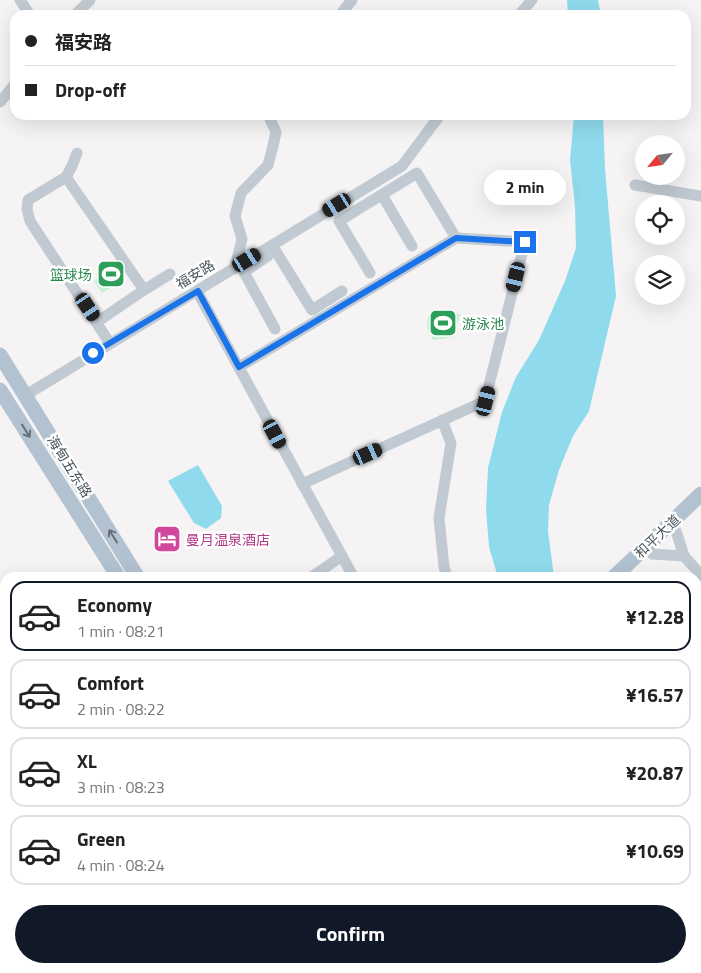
<!DOCTYPE html>
<meta charset="utf-8">
<style>
body{margin:0;font-family:"Titillium Web","Noto Sans SC",sans-serif;background:#f2f2f2;color:#222;height:100vh;display:flex;flex-direction:column;font-size:19px;white-space:nowrap}
*{box-sizing:border-box;margin:0}
p{font-size:16px;color:#767676}
.icon{flex:none;width:28px;height:28px;fill:none;stroke:currentColor;stroke-width:2;stroke-linecap:round;stroke-linejoin:round}
.map{position:relative;flex:1;overflow:hidden}
.side{position:absolute;left:0px;top:572px;width:701px;height:401px;display:flex;flex-direction:column;background:#fff;border-radius:15px 15px 0 0;box-shadow:0 5px 20px #0002}
.side>*{flex:none}
.hud{position:absolute;left:10px;top:10px;width:681px;height:110px;border-radius:15px;box-shadow:0 5px 20px #0002;display:grid;align-content:center;height:110px;padding:0 15px;background:#fff}
.needle{width:32px;rotate:241deg}
.tools{position:absolute;left:635px;top:135px;display:grid;gap:10px}
.tools a{display:grid;place-items:center;width:50px;height:50px;border-radius:50%;background:#fff;box-shadow:0 5px 20px #0002;font-size:25px}
.end{position:absolute;width:22px;height:22px;margin:-11px;border:6px solid #1a73e8;background:#fff;box-shadow:0 0 0 2px #fff}
.from{border-radius:50%}
.bubble{position:absolute;height:35px;border-radius:18px;background:#fff;box-shadow:0 5px 20px #0002;font-size:16px;font-weight:700;line-height:35px;text-align:center}
.car{position:absolute;width:15px;height:30px;margin:-15px -8px;border-radius:6px;box-shadow:0 0 4px 1px #0007;background:linear-gradient(#222 24%,#8ab4d8 0 40%,#222 0 76%,#8ab4d8 0 86%,#222 0)}
.hud b{display:flex;align-items:center;gap:18px;height:48px;font-size:19px}
.hud b+b{border-top:1px solid #e0e0e0}
.hud i{width:12px;height:12px;background:#222}
ul{padding:9px 0 0;list-style:none}
li{display:flex;align-items:center;gap:15px;height:70px;margin:0 10px 8px;padding:0 5px;border:2px solid #e0e0e0;border-radius:15px}
li div{flex:1}
li b{display:block;font-size:19px}
li em{font-style:normal;font-weight:700}
li.on{border-color:#111827}
li>.icon{width:45px;height:45px;stroke-width:1.5}
.primary-button{display:flex;gap:10px;margin-top:auto;padding:10px 15px}
.primary-button a{flex:1;height:58px;border-radius:30px;background:#111827;color:#fff;font-size:20px;font-weight:700;line-height:58px;text-align:center}
.map>svg:first-child{display:block}
.green{fill:#c3f1d5}
.water{fill:#90daee}
.lines{fill:none;stroke-linecap:round;stroke-linejoin:round}
.minor{stroke:#c1cad2;stroke-width:11}
.major{stroke:#b3c2d1;stroke-width:15}
.oneway{stroke:#64717d}
.route{stroke:#1a73e8;stroke-width:6}
.labels{text-anchor:middle;dominant-baseline:central;stroke-width:5;stroke-linejoin:round;paint-order:stroke}
.leisure-label{font-size:14px;fill:#27864d;stroke:#fff;text-anchor:end}
.street-label{font-size:14px;fill:#4a5661;stroke:#fff}
.hotel-label{font-size:14px;fill:#b23c85;stroke:#fff;text-anchor:start}
</style>
<div class="map">
<svg width="701" height="973" viewBox="0 0 701 973">
<rect width="100%" height="100%" fill="#f5f3f3"/>
<g class="green">
<path d="M 114,268 L 122,281 L 102,293 L 94,281 Z"/>
<path d="M 438,310 L 460,314 L 454,337 L 433,340 L 427,328 L 428,317 Z"/>
</g>
<g class="water">
<path d="M 567,0 L 598,0 L 601,15 L 568,15 Z"/>
<path d="M 574,115 L 603,115 L 605,169 L 616,296 L 589,411 L 573,436 L 559,470 L 549,505 L 548,531 L 554,577 L 498,577 L 489,547 L 486,509 L 488,468 L 502,412 L 516,377 L 539,340 L 565,281 L 576,248 L 575,206 L 570,160 Z"/>
<path d="M 198,465 L 222,506 L 221,518 L 206,529 L 194,523 L 168,481 Z"/>
<path d="M 696,782 L 701,787 L 701,973 L 666,973 L 665,969 L 696,969 Z"/>
</g>
<g class="lines">
<g class="minor">
<path d="M 20,0 L 30,15"/>
<path d="M 75,15 L 90,0"/>
<path d="M 340,15 L 352,0"/>
<path d="M 519,15 L 532,0"/>
<path d="M 0,102 L 15,84"/>
<path d="M 77,153 L 72,166 L 66,177 L 28,200 L 27,209 L 30,221 L 109,342"/>
<path d="M 66,177 L 144,290 L 97,322"/>
<path d="M 635,185 L 701,196"/>
<path d="M 382,195 L 412,246"/>
<path d="M 272,245 L 312,310 L 342,291"/>
<path d="M 268,256 L 244,272 L 275,329"/>
<path d="M 235,268 L 242,239 L 235,216 L 241,193 L 268,165 L 273,146 L 276,132 L 268,115"/>
<path d="M 370,273 L 339,221 L 417,173 L 456,238"/>
<path d="M 144,290 L 170,274"/>
<path d="M 197,291 L 354,578"/>
<path d="M 239,367 L 456,238 L 525,242 L 485,401 L 302,484"/>
<path d="M 26,395 L 402,166 L 440,115"/>
<path d="M 442,420 L 451,443 L 439,518 L 444,567 L 447,578"/>
<path d="M 676,531 L 684,556 L 701,575"/>
<path d="M 652,554 L 684,556"/>
<path d="M 310,578 L 342,556"/>
<path d="M 0,762 L 5,761"/>
<path d="M 572,969 L 573,973"/>
</g>
<g class="major">
<path d="M 0,355 L 138,578"/>
<path d="M 0,390 L 119,578"/>
<path d="M 613,578 L 701,494"/>
<path d="M 360,969 L 363,973"/>
<path d="M 379,969 L 382,973"/>
<path d="M 200,973 L 204,969"/>
<path d="M 213,973 L 218,969"/>
</g>
</g>
<defs><path id="oneway-shaft" d="M-6 0H5M1.5-3L5.5 0L1.5 3" fill="none" stroke-width="1.6" stroke-linecap="round" stroke-linejoin="round" transform="scale(1.25)"/></defs>
<g class="oneway">
<use href="#oneway-shaft" transform="translate(26 431) rotate(58)"/>
<use href="#oneway-shaft" transform="translate(113 536) rotate(-122)"/>
</g>
<g class="lines">
<path class="route" d="M 93,353 L 198,291 L 239,367 L 456,238 L 525,242"/>
</g>
<defs>
<symbol id="stadium-square" viewBox="-11 -11 22 22"><rect x="-9" y="-9" width="18" height="18" rx="4" fill="#2e9e5b" stroke="#fff"/><path d="M0-5a6.5 5 0 1 0 0 10a6.5 5 0 1 0 0-10ZM-3.5-1.8h7v3.6h-7Z" fill="#fff"/></symbol>
<symbol id="hotel-square" viewBox="-11 -11 22 22"><rect x="-9" y="-9" width="18" height="18" rx="4" fill="#d1479c" stroke="#fff"/><path d="M-6-4.5h1.5V1H6V5H4.5V3h-9V5H-6ZM-4 0a1.8 1.8 0 1 1 3.6 0ZM.5 0V-2.5h3Q6-2.5 6 0Z" fill="#fff"/></symbol>
</defs>
<g fill-rule="evenodd">
<use href="#stadium-square" x="95" y="258" width="32" height="32"/>
<use href="#stadium-square" x="427" y="307" width="32" height="32"/>
<use href="#hotel-square" x="151" y="523" width="32" height="32"/>
</g>
<g class="labels">
<g class="leisure-label">
<text x="92" y="274">篮球场</text>
<text x="462" y="323" text-anchor="start">游泳池</text>
</g>
<g class="street-label">
<text transform="translate(195 274) rotate(-31)">福安路</text>
<text transform="translate(70 466) rotate(58)">海甸五东路</text>
<text transform="translate(657 536) rotate(-43)">和平大道</text>
</g>
<g class="hotel-label">
<text x="186" y="539">曼月温泉酒店</text>
</g>
</g>
</svg>
<div class="tools">
<a><svg class="needle" viewBox="-14 -14 28 28"><path d="M0-13l5 13h-10z" fill="#e53935"/><path d="M0 13l5-13h-10z" fill="#767676"/></svg></a>
<a><svg class="icon" aria-label="locate" viewBox="0 0 24 24"><circle cx="12" cy="12" r="6"/><path d="M12 2v4M12 18v4M2 12h4M18 12h4"/></svg></a>
<a><svg class="icon" aria-label="layers" viewBox="0 0 24 24"><path d="M12 4l9 5-9 5-9-5zM3 14l9 5 9-5"/></svg></a>
</div>
<i class="end from" style="left:93px;top:353px"></i>
<i class="end" style="left:525px;top:242px"></i>
<div class="bubble" style="left:484px;top:170px;width:82px">2 min</div>
<i class="car" style="left:337px;top:205px;rotate:239deg"></i>
<i class="car" style="left:247px;top:260px;rotate:59deg"></i>
<i class="car" style="left:516px;top:277px;rotate:194deg"></i>
<i class="car" style="left:88px;top:307px;rotate:146deg"></i>
<i class="car" style="left:486px;top:401px;rotate:14deg"></i>
<i class="car" style="left:275px;top:434px;rotate:152deg"></i>
<i class="car" style="left:368px;top:454px;rotate:66deg"></i>
<div class="hud">
<b><i class="from"></i>福安路</b>
<b><i></i>Drop-off</b>
</div>
<section class="side">
<ul>
<li class="on"><svg class="icon" aria-label="car" viewBox="0 0 24 24"><path d="M5 17H2v-5l4-1 3-4h7l3 4 3 1v5h-3M9 17h6M6 11h13"/><circle cx="7" cy="17" r="2"/><circle cx="17" cy="17" r="2"/></svg><div><b>Economy</b><p>1 min · 08:21</p></div><em>¥12.28</em></li>
<li><svg class="icon" aria-label="car" viewBox="0 0 24 24"><path d="M5 17H2v-5l4-1 3-4h7l3 4 3 1v5h-3M9 17h6M6 11h13"/><circle cx="7" cy="17" r="2"/><circle cx="17" cy="17" r="2"/></svg><div><b>Comfort</b><p>2 min · 08:22</p></div><em>¥16.57</em></li>
<li><svg class="icon" aria-label="car" viewBox="0 0 24 24"><path d="M5 17H2v-5l4-1 3-4h7l3 4 3 1v5h-3M9 17h6M6 11h13"/><circle cx="7" cy="17" r="2"/><circle cx="17" cy="17" r="2"/></svg><div><b>XL</b><p>3 min · 08:23</p></div><em>¥20.87</em></li>
<li><svg class="icon" aria-label="car" viewBox="0 0 24 24"><path d="M5 17H2v-5l4-1 3-4h7l3 4 3 1v5h-3M9 17h6M6 11h13"/><circle cx="7" cy="17" r="2"/><circle cx="17" cy="17" r="2"/></svg><div><b>Green</b><p>4 min · 08:24</p></div><em>¥10.69</em></li>
</ul>
<div class="primary-button"><a>Confirm</a></div>
</section>
</div>
